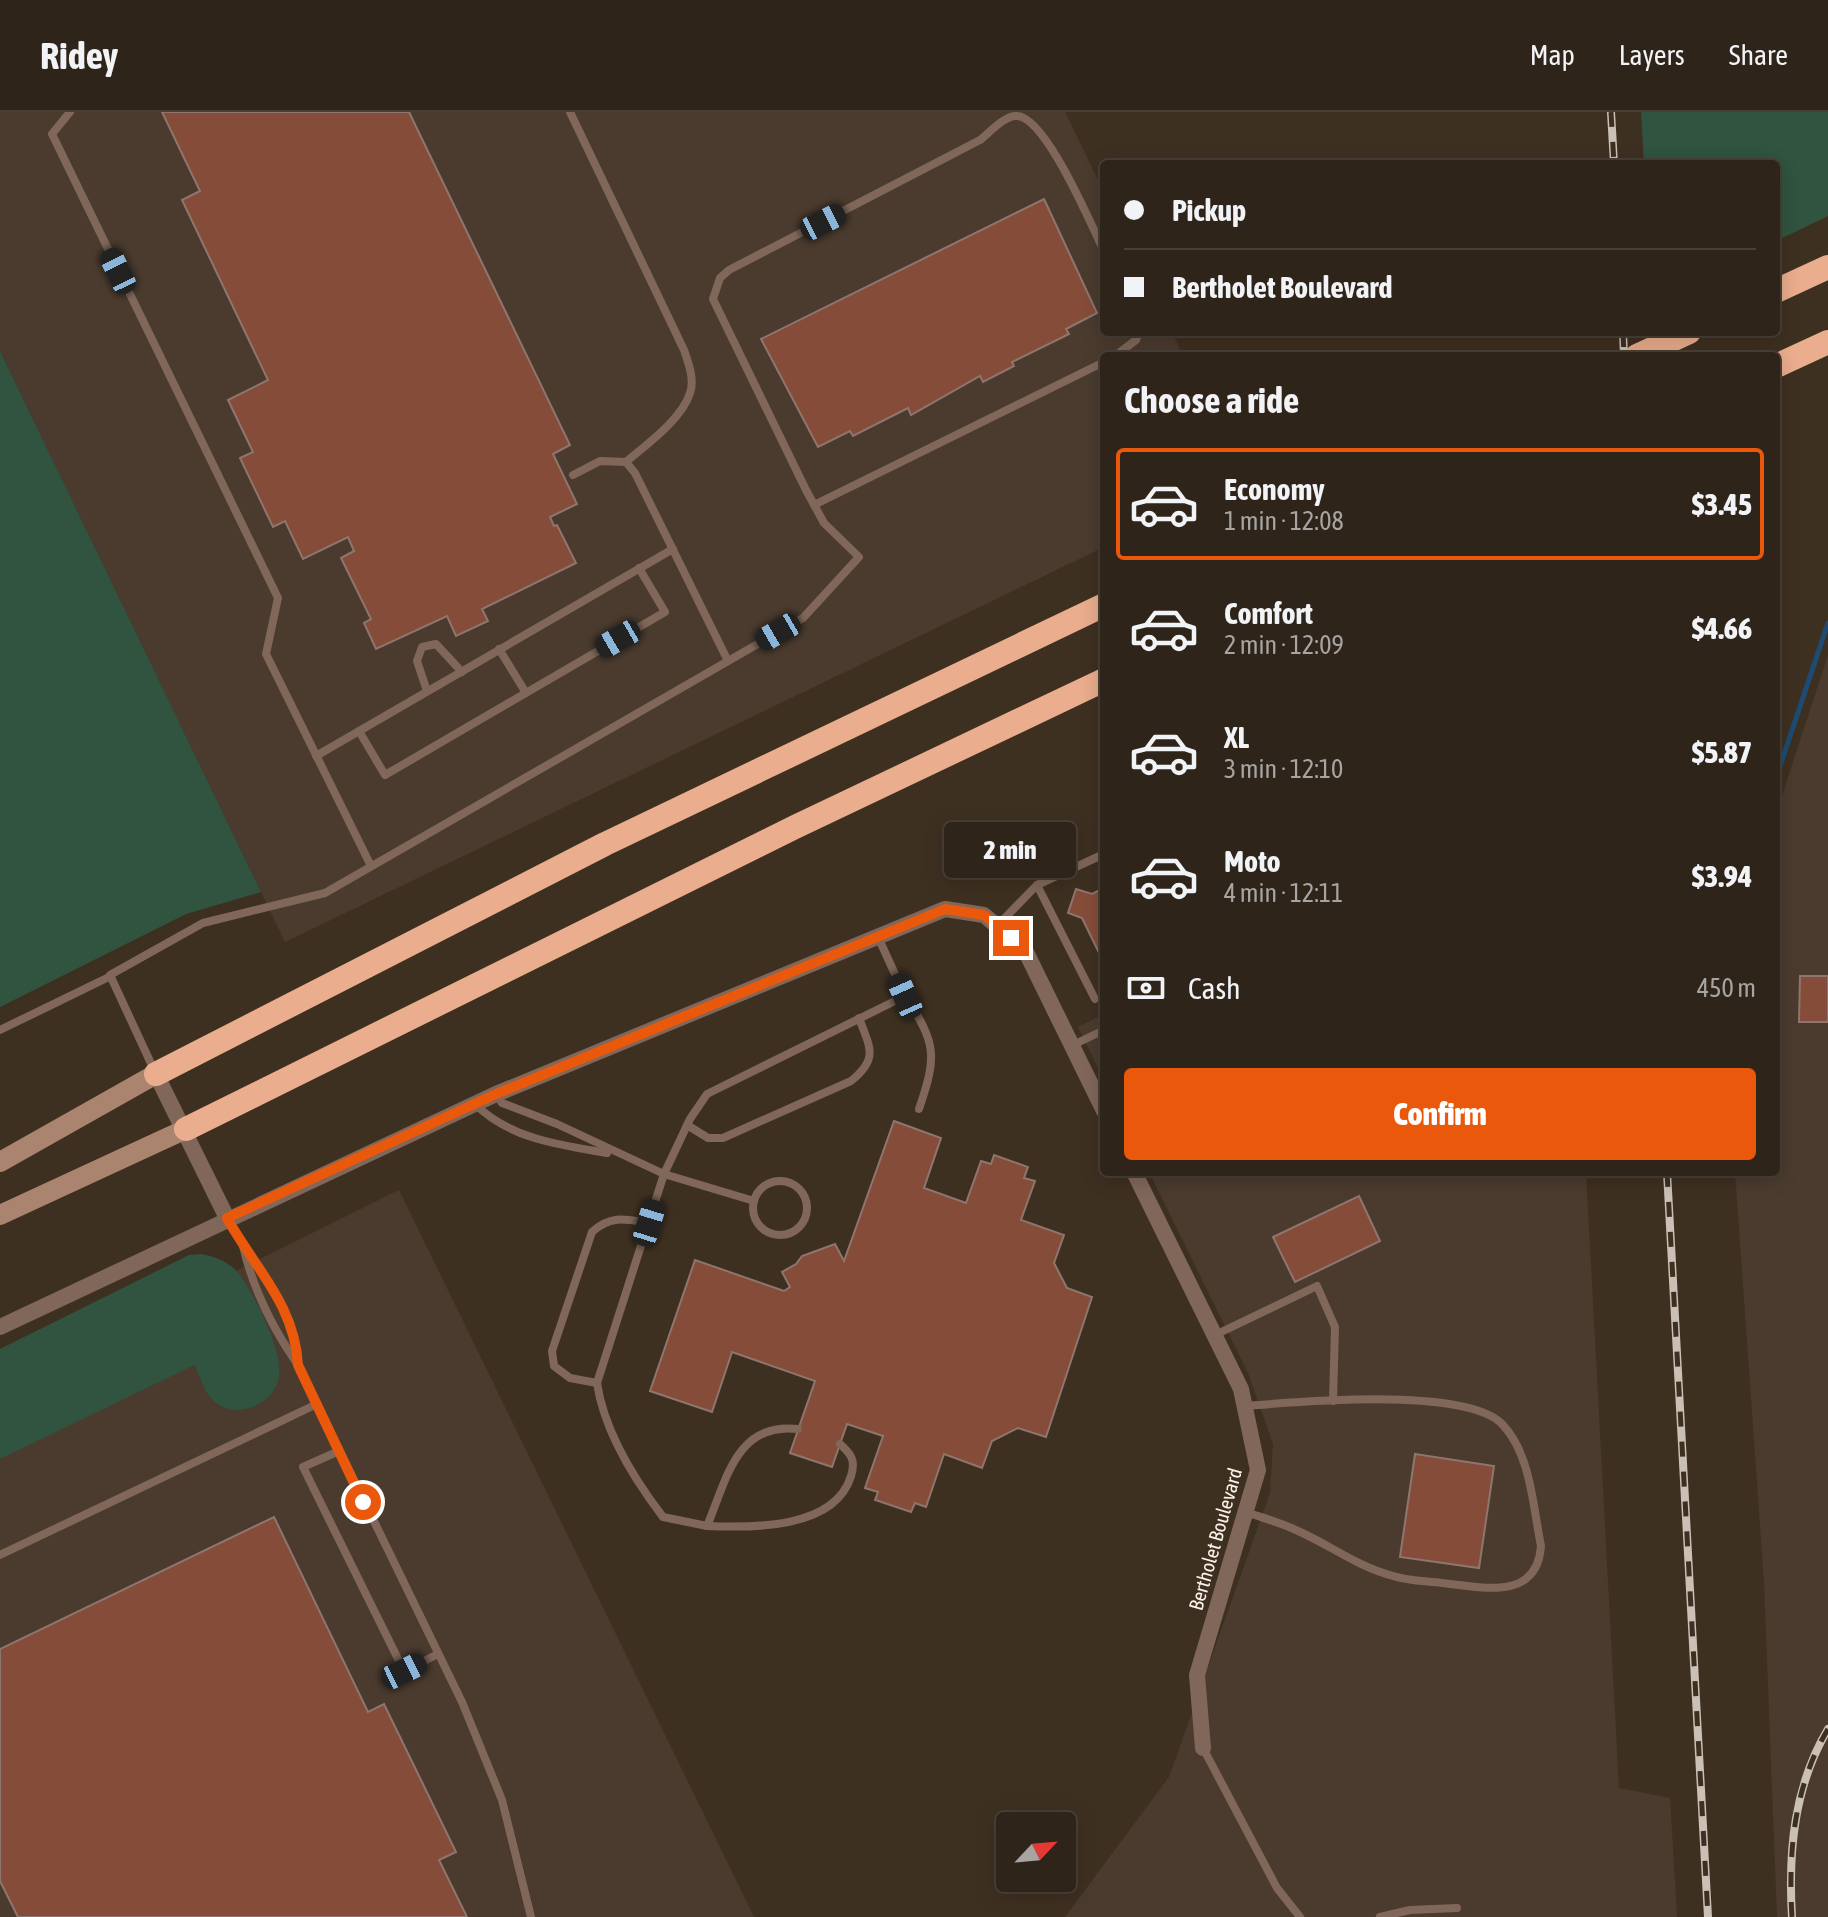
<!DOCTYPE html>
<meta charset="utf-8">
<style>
body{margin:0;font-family:"Asap Condensed",sans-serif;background:#3a3026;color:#f1f3f6;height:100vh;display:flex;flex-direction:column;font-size:30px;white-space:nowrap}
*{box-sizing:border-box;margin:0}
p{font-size:26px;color:#a7a4a2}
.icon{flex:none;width:44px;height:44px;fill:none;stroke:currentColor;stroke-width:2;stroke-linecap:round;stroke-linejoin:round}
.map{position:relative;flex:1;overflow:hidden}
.sheet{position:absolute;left:1100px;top:240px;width:680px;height:824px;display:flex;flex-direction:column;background:#2e2419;border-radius:8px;box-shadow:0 4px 20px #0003,0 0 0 2px #494138}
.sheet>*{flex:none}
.banner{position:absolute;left:1100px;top:48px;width:680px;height:176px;border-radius:8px;box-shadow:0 4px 20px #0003,0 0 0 2px #494138;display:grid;align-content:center;height:176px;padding:0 24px;background:#2e2419}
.needle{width:52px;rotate:64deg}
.controls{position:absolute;left:996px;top:1700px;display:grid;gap:16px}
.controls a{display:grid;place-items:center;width:80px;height:80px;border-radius:8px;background:#2e2419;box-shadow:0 4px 20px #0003,0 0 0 2px #494138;font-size:40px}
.end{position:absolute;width:36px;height:36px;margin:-18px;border:10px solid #ea580c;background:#fff;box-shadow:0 0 0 4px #fff}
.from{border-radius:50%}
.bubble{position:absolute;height:56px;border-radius:8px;background:#2e2419;box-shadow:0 4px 20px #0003,0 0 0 2px #494138;font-size:26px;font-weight:800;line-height:56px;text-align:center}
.car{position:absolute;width:24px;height:48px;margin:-24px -12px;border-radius:10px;box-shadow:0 0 6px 2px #0007;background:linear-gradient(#222 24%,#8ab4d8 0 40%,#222 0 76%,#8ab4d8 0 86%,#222 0)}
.banner b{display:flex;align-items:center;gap:28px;height:76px;font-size:30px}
.banner b+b{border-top:2px solid #494138}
.banner i{width:20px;height:20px;background:#f1f3f6}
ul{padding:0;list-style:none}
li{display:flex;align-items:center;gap:24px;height:112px;margin:0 16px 12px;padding:0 8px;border:4px solid transparent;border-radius:8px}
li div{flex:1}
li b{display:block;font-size:30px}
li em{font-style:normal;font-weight:800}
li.current{border-color:#ea580c}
li>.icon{width:72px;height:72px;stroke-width:1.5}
h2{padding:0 24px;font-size:36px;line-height:96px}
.pay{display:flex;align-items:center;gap:20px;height:88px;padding:0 24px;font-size:30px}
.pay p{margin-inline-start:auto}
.button{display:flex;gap:16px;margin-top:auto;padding:16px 24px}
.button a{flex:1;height:92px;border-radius:8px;background:#ea580c;color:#fff;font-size:32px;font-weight:800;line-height:92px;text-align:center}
header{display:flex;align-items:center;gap:48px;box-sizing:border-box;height:112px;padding:0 40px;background:#2e2419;border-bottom:2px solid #494138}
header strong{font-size:38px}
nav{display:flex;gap:44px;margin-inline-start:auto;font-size:28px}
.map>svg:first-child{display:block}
.industrial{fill:#4b3b2f}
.green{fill:#30543f}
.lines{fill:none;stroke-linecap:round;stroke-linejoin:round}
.stream{stroke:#1e4b73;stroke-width:5}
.building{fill:#864c3a;stroke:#8e766e;stroke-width:2}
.lane{stroke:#80675a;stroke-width:8}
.street{stroke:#80675a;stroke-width:16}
.secondary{stroke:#ab846f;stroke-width:20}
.highway{stroke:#eaad8d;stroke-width:24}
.rail-casing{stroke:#cbc0b6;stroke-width:8}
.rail{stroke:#3e3021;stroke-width:5;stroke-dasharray:15;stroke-linecap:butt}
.route{stroke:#ea580c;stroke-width:10}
.labels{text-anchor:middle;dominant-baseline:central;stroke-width:6;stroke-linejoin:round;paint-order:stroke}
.street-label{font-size:20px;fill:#fcf2e9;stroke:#3e3021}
</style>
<header>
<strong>Ridey</strong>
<nav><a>Map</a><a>Layers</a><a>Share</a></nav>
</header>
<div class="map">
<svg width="1828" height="1805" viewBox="0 0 1828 1805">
<rect width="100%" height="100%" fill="#3e3021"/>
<g class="industrial">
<path d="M 0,0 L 1065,0 L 1104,80 L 1104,220 L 1172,220 L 1183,244 L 1104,244 L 1104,435 L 285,830 L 0,239 Z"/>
<path d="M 1828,543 L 1828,1805 L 1777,1805 L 1764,1469 L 1735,1060 L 1776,1060 L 1776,702 Z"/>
<path d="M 1104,902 L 1104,968 L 1078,915 Z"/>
<path d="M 1149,1060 L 1586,1060 L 1619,1676 L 1670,1686 L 1677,1805 L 1065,1805 L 1169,1665 L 1270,1381 L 1273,1332 L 1248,1261 Z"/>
<path d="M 399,1078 L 754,1805 L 0,1805 L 0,1276 Z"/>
</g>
<g class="green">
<path d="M 1641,0 L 1828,0 L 1828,104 L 1776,129 L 1776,52 L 1644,52 Z"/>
<path d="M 0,239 L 261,780 L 186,802 L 0,895 Z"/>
<path d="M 202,1142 C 216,1145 230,1150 239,1162 C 255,1183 283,1239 279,1265 C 273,1295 232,1310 211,1286 C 203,1278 200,1262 194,1253 L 0,1347 L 0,1237 L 189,1143 Z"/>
</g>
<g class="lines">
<path class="stream" d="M 1776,666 L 1828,511"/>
</g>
<g class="building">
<path d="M 162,0 L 409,0 L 570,333 L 553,342 L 577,392 L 550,405 L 554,414 L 557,413 L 576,451 L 482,497 L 488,509 L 456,524 L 447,504 L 376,537 L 364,511 L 371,507 L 341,446 L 354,439 L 348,425 L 303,447 L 285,409 L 273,415 L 240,346 L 253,340 L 228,288 L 268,268 L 182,88 L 200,79 Z"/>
<path d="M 1044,87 L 1097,201 L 1066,217 L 1069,222 L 1012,250 L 1014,254 L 983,270 L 980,264 L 911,303 L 908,296 L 853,324 L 850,319 L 818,335 L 761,227 Z"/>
<path d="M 1104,776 L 1104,851 L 1082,806 L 1068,801 L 1076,777 L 1092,782 Z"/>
<path d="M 1800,864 L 1828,864 L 1828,910 L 1799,910 Z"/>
<path d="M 894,1009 L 941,1026 L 924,1076 L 966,1091 L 981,1049 L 991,1052 L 994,1043 L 1028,1055 L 1024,1066 L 1035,1069 L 1021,1108 L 1064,1123 L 1054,1151 L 1067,1176 L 1092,1185 L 1046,1325 L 1018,1316 L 992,1329 L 982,1356 L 944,1342 L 926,1395 L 915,1391 L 911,1400 L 875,1388 L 878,1380 L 865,1376 L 883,1324 L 847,1312 L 832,1355 L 790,1341 L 815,1269 L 732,1240 L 712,1300 L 650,1279 L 695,1148 L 784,1179 L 790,1175 L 782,1160 L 796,1152 L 802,1144 L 835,1132 L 844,1149 Z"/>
<path d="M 1359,1084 L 1380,1129 L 1295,1170 L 1273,1125 Z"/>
<path d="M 1415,1342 L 1494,1354 L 1479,1456 L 1400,1445 Z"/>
<path d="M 274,1405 L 368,1600 L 384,1592 L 456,1740 L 439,1748 L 467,1805 L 18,1805 L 0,1769 L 0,1537 Z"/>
</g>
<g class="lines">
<g class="lane">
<path d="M 70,0 L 52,22 L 278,486 L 266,542 L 371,754"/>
<path d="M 570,0 L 684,238 C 688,250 695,267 690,281 C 682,307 647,332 626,350 L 635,361 L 728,549"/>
<path d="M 1115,244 L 1136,228 L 1139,220"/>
<path d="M 573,363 L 600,349 L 626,350"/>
<path d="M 814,393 L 1104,250"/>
<path d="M 499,537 L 526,581"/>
<path d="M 427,579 L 417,549 L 422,535 L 436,532 L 462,560"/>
<path d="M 359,619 L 385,663 L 665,500 L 639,456"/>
<path d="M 316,644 L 673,437"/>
<path d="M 1037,773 L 1095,887"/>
<path d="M 997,814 L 1037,773 L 1104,742"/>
<path d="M 905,884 C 937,932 937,944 919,997"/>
<path d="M 0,918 L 111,864"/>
<path d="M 1073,933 L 1104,918"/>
<path d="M 154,958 L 110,863 L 203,811 L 325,781 L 803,506 L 859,445 L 824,411 L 806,378 L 713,187 L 720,166 L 729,158 L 980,28 C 989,21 1005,3 1017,4 C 1046,5 1091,113 1104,139"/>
<path d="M 496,982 L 502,991 L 557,1012 L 664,1062 L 597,1271 C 604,1319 634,1367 663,1405 L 707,1414"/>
<path d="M 475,992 C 510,1027 560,1033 607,1041"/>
<path d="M 687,1013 L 708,1026 L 723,1026 L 851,969 C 879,946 870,936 859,906"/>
<circle cx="780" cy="1096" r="27"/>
<path d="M 754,1089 L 664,1062 L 690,1007 L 707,982 L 905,884 L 878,825"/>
<path d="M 227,1106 C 254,1154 295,1194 298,1252"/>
<path d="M 243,1134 C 253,1177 273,1217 298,1253 L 462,1590 L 502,1688 L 531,1805"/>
<path d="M 1215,1223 L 1317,1174 L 1335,1215 L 1333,1289"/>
<path d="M 597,1271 L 570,1266 L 554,1254 L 552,1239 L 592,1120 C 611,1103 625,1107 649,1111"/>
<path d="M 1245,1294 C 1297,1290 1468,1274 1503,1313 C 1531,1343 1533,1395 1541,1434 C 1537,1490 1481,1475 1442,1471 C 1426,1469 1408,1469 1393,1464 C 1358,1455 1330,1433 1298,1419 C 1282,1411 1263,1406 1246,1400"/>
<path d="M 798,1317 C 736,1310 727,1367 707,1414 C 753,1416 835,1417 851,1364 C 856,1348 851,1342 840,1332"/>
<path d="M 339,1339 L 303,1355 L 404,1559 L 438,1542"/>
<path d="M 0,1443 L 317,1292"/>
<path d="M 1203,1636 L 1277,1776 L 1300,1805"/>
<path d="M 1380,1805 L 1410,1798 L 1457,1796"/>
</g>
<g class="street">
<path d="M 156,962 L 227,1106"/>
<path d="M 1134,1060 L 1241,1277 L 1258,1358 L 1197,1563 L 1203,1636"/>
<path d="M 0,1215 L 496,982 L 945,797 L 984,803 L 1025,838 L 1104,999"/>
</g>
<g class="secondary">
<path d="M 0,1050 L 156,962"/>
<path d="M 0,1103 L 186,1017"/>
</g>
<g class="highway">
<path d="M 1776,179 L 1828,155"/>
<path d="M 1637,244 L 1689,220"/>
<path d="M 1776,254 L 1828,230"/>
<path d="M 156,962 L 605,732 L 1104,493"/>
<path d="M 186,1017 L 795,715 L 1104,568"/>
</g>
<defs>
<g id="rail">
<path d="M 1611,0 L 1614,52"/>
<path d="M 1623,220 L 1624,244"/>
<path d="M 1667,1060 L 1708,1805"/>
<path d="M 1792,1805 C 1788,1740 1794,1674 1828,1617"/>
</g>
</defs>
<use href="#rail" class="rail-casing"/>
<use href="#rail" class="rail"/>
</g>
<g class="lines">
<path class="route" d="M 363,1390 L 298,1253 C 295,1193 254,1155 227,1106 L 496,982 L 945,797 L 984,803 L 1011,826"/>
</g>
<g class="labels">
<g class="street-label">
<text transform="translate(1215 1427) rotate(-74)">Bertholet Boulevard</text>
</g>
</g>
</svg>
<div class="controls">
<a><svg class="needle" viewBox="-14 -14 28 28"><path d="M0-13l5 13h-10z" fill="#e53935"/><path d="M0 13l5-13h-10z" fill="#a7a4a2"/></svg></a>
</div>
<i class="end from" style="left:363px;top:1390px"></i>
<i class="end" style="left:1011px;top:826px"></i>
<div class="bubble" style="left:944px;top:710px;width:132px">2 min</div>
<i class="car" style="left:823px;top:110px;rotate:63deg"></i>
<i class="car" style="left:118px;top:159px;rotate:334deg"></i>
<i class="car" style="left:778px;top:520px;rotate:240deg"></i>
<i class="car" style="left:618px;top:527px;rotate:240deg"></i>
<i class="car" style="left:905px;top:884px;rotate:336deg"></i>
<i class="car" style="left:649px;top:1111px;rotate:17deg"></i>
<i class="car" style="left:404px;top:1559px;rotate:64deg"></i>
<div class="banner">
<b><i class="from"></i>Pickup</b>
<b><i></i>Bertholet Boulevard</b>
</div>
<section class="sheet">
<h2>Choose a ride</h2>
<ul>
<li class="current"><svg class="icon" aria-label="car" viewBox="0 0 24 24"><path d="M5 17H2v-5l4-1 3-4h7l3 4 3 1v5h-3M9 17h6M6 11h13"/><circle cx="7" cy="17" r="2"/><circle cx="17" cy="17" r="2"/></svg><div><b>Economy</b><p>1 min · 12:08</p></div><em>$3.45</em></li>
<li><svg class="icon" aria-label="car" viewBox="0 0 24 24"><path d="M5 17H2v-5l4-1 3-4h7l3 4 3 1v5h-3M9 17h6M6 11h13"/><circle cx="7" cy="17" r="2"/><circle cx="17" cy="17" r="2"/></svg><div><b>Comfort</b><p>2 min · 12:09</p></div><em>$4.66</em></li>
<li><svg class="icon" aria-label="car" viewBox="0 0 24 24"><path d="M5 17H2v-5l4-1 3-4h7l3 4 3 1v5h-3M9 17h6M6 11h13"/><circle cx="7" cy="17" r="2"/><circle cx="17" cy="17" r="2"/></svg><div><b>XL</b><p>3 min · 12:10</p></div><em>$5.87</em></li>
<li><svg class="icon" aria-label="car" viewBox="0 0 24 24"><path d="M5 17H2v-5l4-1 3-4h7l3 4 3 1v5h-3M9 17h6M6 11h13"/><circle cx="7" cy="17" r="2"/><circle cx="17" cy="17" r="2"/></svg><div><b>Moto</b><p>4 min · 12:11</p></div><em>$3.94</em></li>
</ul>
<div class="pay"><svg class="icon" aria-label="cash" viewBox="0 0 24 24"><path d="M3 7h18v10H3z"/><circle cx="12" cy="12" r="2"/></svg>Cash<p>450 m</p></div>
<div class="button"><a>Confirm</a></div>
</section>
</div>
